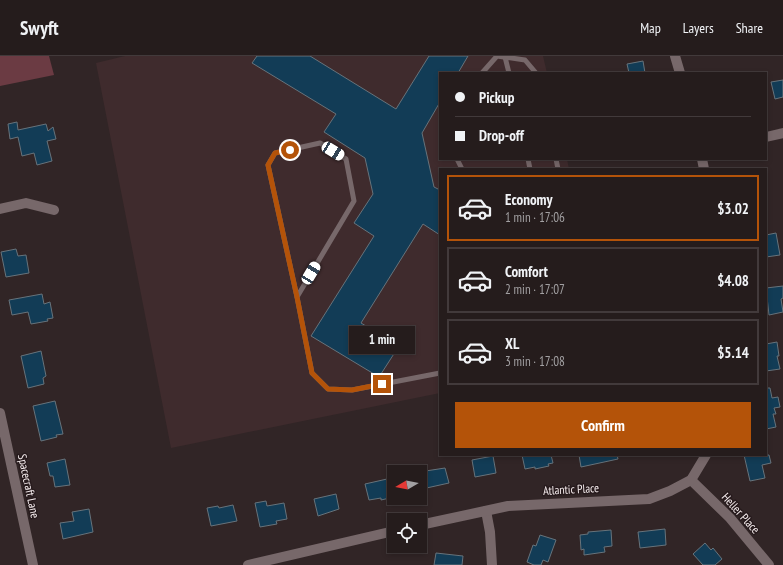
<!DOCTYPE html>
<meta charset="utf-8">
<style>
body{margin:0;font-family:"PT Sans Narrow",sans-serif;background:#312929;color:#f1f3f6;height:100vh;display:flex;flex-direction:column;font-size:15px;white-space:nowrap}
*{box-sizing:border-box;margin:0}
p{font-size:13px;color:#a3a1a3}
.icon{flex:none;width:22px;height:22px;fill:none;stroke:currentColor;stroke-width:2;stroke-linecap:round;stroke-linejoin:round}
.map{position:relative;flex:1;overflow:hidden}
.side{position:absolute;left:439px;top:112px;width:328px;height:288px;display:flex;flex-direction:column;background:#251c1c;border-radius:0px;box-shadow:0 2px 6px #0003,0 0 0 1px #423a3b}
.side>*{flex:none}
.banner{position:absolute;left:439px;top:16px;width:328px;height:88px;border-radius:0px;box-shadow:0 2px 6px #0003,0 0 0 1px #423a3b;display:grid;align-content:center;height:88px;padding:0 16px;background:#251c1c}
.needle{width:26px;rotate:260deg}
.controls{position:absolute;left:387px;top:409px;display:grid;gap:8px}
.controls a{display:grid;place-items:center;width:40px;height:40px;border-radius:0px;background:#251c1c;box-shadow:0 2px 6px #0003,0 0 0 1px #423a3b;font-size:20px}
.end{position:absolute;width:18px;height:18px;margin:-9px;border:5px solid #b45309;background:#fff;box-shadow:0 0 0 2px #fff}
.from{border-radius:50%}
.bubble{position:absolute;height:28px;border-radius:0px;background:#251c1c;box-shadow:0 2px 6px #0003,0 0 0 1px #423a3b;font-size:13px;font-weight:600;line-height:28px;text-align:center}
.car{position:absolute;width:12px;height:24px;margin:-12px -6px;border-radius:5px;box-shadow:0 0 3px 1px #0007;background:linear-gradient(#fff 24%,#345 0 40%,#fff 0 76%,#345 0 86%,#fff 0)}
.banner b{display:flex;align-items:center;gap:14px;height:38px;font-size:15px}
.banner b+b{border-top:1px solid #423a3b}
.banner i{width:10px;height:10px;background:#f1f3f6}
ul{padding:7px 0 0;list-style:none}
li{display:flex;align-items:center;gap:12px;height:66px;margin:0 8px 6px;padding:0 8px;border:2px solid #423a3b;border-radius:0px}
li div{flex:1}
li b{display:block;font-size:15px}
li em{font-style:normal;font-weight:600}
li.on{border-color:#b45309}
li>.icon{width:36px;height:36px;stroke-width:1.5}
.action{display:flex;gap:8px;margin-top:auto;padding:8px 16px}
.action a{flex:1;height:46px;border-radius:0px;background:#b45309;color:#fff;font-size:16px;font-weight:600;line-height:46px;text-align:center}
header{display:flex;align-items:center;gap:24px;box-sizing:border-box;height:56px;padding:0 20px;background:#251c1c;border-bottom:1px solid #423a3b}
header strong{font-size:19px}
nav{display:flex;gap:22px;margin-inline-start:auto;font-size:14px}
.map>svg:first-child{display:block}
.built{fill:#3f2b2d}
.green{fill:#6b3b43}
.building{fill:#123c56;stroke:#67737b}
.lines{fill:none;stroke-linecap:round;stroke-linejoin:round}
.lane{stroke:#77686a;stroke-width:5}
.street{stroke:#77686a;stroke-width:10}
.route{stroke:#b45309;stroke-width:5}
.labels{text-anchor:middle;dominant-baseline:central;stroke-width:3;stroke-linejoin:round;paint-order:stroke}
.street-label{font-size:12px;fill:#f6edee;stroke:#271b1d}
</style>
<header>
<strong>Swyft</strong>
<nav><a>Map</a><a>Layers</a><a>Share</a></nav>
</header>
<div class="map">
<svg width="783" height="509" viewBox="0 0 783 509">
<rect width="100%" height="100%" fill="#312526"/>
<path class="built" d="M 125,0 L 543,0 L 547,17 L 440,17 L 440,103 L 567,103 L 569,113 L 440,113 L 440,337 L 171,392 L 96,7 Z"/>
<path class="green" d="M 0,0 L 49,0 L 54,19 L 0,30 Z"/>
<g class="building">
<path d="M 257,0 L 310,0 L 396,53 L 429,0 L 468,0 L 458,17 L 440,17 L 440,46 L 422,77 L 434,131 L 440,134 L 440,179 L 423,168 L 361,267 L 399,290 L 379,321 L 311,280 L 374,180 L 354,167 L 373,138 L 365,102 L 324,76 L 336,58 L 252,7 Z"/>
<path d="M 643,5 L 645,17 L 629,17 L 627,8 Z"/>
<path d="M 783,24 L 783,41 L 775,43 L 771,26 Z"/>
<path d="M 17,66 L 18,74 L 46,68 L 48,75 L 53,71 L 56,83 L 47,85 L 52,105 L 37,109 L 34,97 L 22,100 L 18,81 L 10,83 L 8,68 Z"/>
<path d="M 776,177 L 780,199 L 766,201 L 766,179 Z"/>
<path d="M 16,193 L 18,200 L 26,199 L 29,217 L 6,221 L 1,196 Z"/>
<path d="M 783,230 L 783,242 L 781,243 L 783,256 L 769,259 L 766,232 Z"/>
<path d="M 42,238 L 44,248 L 50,246 L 53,262 L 47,263 L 48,265 L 31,268 L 28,256 L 12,259 L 9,244 Z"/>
<path d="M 777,286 L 779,300 L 777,300 L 780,313 L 766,315 L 766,288 Z"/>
<path d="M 41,295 L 46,320 L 43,322 L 44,328 L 28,332 L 21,300 Z"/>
<path d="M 766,332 L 770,332 L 772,342 L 778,341 L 780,351 L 774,352 L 776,358 L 773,358 L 776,371 L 766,373 Z"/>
<path d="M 55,345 L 63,378 L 56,379 L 57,381 L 41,385 L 33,350 Z"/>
<path d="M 522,399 L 551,399 L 553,407 L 548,408 L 549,410 L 535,413 L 535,411 L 525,413 Z"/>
<path d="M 579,399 L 617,399 L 618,403 L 581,411 Z"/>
<path d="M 744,399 L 769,399 L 771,407 L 762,409 L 765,422 L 750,425 Z"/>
<path d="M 493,400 L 496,417 L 475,421 L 472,404 Z"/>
<path d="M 65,403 L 70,429 L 55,431 L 53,420 L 50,420 L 47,407 Z"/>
<path d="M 445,412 L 449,427 L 422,433 L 420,416 L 419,416 Z"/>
<path d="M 387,423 L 387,426 L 394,424 L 394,441 L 381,444 L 381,442 L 369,444 L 365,428 Z"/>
<path d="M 336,438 L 339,453 L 318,460 L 314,443 Z"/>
<path d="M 266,445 L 267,450 L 284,447 L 287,463 L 276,465 L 277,468 L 260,471 L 255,447 Z"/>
<path d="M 233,449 L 237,465 L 211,470 L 207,452 L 218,450 L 219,452 Z"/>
<path d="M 89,453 L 93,476 L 63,483 L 60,467 L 74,465 L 72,456 Z"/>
<path d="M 665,473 L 666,489 L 640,492 L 638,476 Z"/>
<path d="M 611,474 L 612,490 L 604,491 L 605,496 L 584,499 L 584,493 L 581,494 L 580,479 L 588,478 L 588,476 Z"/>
<path d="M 540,479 L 556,484 L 548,506 L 543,504 L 541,509 L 534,509 L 527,506 L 533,489 L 536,490 Z"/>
<path d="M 705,487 L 711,494 L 713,492 L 722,503 L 715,509 L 703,509 L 693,498 Z"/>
<path d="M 436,497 L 463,500 L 462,509 L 434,509 Z"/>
</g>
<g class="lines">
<g class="lane">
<path d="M 505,1 L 509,17"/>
<path d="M 482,17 L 497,0 L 525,4 L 536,17"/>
<path d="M 457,103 L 462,113"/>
<path d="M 528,103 L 530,113"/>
<path d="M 556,103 L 558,113"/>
<path d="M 297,241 L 354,145 L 346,103 L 320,87 L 275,97 L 268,109 L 297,241 L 312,317 L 328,333 L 352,334 L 440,317"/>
</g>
<g class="street">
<path d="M 675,0 L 680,17"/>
<path d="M 766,81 L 783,77"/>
<path d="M 702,103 L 704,113"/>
<path d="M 0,153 L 26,147 L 54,154"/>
<path d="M 0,357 L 33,509"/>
<path d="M 691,424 L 730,462 L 769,509"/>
<path d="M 486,455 L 490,476 L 492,509"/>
<path d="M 420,469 L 508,450 L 649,443 L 670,435 L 691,424 L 706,399"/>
<path d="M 248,509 L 394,475"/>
</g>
</g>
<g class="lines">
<path class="route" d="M 290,94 L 275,97 L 268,109 L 297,241 L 312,317 L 328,333 L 352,334 L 382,328"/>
</g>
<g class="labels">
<g class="street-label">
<text transform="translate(29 430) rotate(78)">Spacecraft Lane</text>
<text transform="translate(571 433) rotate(-3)">Atlantic Place</text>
<text transform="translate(741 457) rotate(48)">Heller Place</text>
</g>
</g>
</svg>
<div class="controls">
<a><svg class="needle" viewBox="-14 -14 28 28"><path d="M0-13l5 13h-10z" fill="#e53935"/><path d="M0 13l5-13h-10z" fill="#a3a1a3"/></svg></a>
<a><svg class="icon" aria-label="locate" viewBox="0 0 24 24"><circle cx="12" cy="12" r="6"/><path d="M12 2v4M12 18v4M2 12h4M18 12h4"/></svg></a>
</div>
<i class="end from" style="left:290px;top:94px"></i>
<i class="end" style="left:382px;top:328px"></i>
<div class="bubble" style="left:349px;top:270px;width:66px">1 min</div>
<i class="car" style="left:333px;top:95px;rotate:121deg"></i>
<i class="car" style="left:311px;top:217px;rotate:31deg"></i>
<div class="banner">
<b><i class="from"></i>Pickup</b>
<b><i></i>Drop-off</b>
</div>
<section class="side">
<ul>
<li class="on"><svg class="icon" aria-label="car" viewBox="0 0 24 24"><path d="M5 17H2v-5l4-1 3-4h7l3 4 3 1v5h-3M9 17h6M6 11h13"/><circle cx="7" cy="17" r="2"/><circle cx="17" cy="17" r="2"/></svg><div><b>Economy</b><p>1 min · 17:06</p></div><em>$3.02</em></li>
<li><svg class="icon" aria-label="car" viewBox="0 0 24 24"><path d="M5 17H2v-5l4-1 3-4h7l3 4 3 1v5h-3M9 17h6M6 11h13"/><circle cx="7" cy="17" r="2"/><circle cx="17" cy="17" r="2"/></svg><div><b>Comfort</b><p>2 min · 17:07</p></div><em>$4.08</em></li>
<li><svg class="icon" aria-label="car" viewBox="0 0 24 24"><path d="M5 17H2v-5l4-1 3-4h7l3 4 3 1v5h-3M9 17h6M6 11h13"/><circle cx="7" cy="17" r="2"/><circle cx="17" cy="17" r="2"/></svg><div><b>XL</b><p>3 min · 17:08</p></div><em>$5.14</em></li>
</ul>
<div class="action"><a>Confirm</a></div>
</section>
</div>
